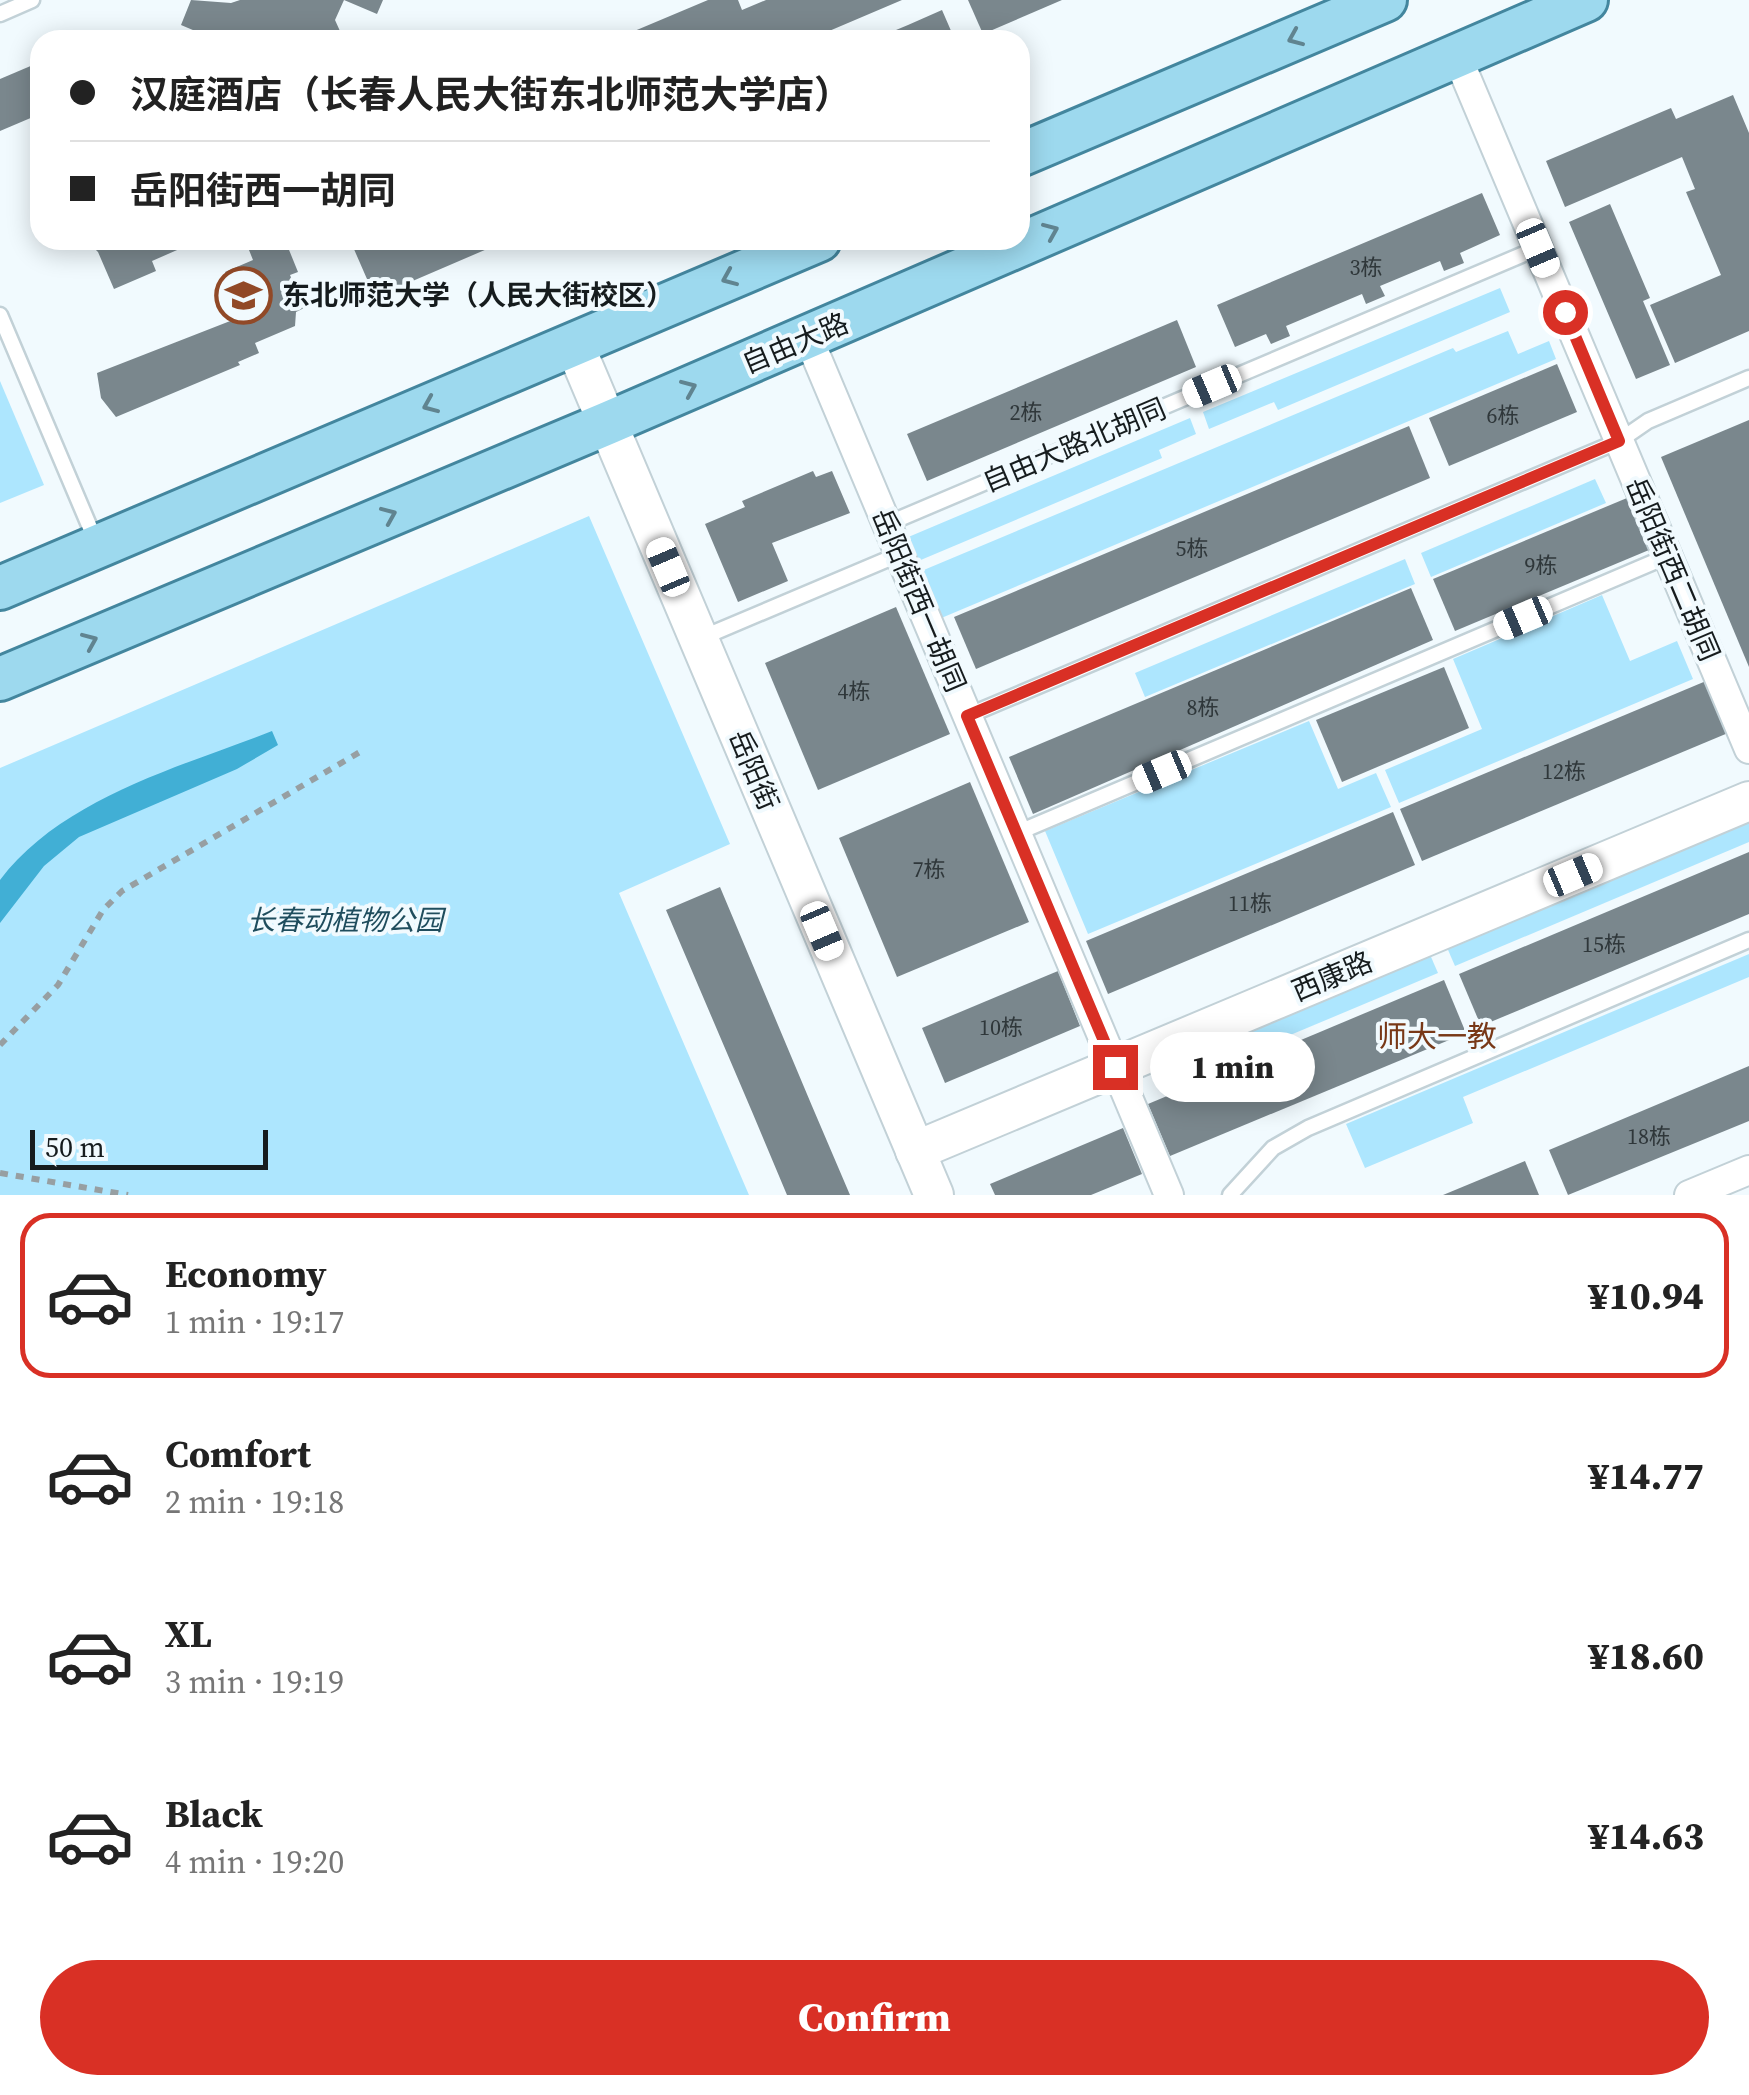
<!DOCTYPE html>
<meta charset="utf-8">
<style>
body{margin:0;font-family:"Source Serif 4","Noto Sans SC",serif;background:#f6f6f6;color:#222;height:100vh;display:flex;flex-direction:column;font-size:38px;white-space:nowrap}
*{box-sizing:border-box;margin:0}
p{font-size:32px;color:#767676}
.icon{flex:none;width:55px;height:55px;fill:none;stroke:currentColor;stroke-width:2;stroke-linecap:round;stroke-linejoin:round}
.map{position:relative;height:1195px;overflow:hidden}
.sheet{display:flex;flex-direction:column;background:#fff;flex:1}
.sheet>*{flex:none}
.guide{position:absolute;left:30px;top:30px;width:1000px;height:220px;border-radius:30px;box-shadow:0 5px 25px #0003;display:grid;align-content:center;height:220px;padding:0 40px;background:#fff}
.scale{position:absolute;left:30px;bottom:25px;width:238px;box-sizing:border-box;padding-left:10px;border:5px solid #161c1e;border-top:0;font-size:28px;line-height:35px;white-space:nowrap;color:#161c1e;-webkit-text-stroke:8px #f1fafe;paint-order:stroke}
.end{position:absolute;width:45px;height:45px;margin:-22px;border:12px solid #d93025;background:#fff;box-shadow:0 0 0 5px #fff}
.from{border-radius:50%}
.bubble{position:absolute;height:70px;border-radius:35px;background:#fff;box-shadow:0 5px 25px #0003;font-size:32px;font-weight:800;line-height:70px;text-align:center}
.car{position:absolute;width:30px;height:60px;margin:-30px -15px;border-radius:12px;box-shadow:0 0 8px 2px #0007;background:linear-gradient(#fff 24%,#345 0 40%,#fff 0 76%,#345 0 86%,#fff 0)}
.guide b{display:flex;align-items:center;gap:35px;height:95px;font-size:38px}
.guide b+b{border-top:2px solid #e0e0e0}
.guide i{width:25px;height:25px;background:#222}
ul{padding:18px 0 0;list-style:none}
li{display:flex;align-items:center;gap:30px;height:165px;margin:0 20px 15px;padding:0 20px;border:5px solid transparent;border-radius:30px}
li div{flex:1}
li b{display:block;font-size:38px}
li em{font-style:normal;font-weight:800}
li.selected{border-color:#d93025}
li>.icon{width:90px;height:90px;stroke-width:1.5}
.cta{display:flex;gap:20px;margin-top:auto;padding:20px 40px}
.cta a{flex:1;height:115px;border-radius:60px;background:#d93025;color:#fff;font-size:40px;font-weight:800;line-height:115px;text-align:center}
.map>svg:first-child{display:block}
.green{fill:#ade6fe}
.water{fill:#41afd5}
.building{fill:#7a878d}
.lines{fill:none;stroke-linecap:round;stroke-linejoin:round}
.lane-casing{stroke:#c2d1d7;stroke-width:19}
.street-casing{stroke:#c2d1d7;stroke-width:32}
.secondary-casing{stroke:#c2d1d7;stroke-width:42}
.primary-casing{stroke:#43869e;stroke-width:48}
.path{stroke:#979fa2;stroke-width:6;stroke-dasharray:8 8;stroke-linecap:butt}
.lane{stroke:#fff;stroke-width:14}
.street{stroke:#fff;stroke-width:28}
.secondary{stroke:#fff;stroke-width:38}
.primary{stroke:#9dd9ee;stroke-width:42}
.oneway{stroke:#608490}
.route{stroke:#d93025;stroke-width:12}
.labels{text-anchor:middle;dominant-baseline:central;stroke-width:8;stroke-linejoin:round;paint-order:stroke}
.number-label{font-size:22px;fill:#2f373a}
.poi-label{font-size:28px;font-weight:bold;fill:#161c1e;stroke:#f1fafe;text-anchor:start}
.street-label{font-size:28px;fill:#161c1e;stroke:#f1fafe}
.park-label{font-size:28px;font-style:italic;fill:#1f4d5d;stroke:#f1fafe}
.neighbourhood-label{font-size:30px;fill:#783817;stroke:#f1fafe}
</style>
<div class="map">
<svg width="1749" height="1195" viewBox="0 0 1749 1195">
<rect width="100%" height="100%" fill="#f1fafe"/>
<g class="green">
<path d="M 1500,288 L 1510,312 L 1278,410 L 1274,402 L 1209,429 L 1203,412 Z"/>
<path d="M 1508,331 L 1518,354 L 1549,341 L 1556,359 L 939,619 L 919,572 L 1453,348 L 1456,352 Z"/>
<path d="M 0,381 L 44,485 L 0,503 Z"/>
<path d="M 1190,418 L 1196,434 L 1159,450 L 1162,458 L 916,562 L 906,538 Z"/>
<path d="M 1595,479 L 1606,503 L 1431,577 L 1421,553 Z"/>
<path d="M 589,516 L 730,844 L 619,893 L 749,1195 L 0,1195 L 0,768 Z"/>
<path d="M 1405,559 L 1415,584 L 1145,697 L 1135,673 Z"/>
<path d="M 1602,595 L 1630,661 L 1677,641 L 1693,679 L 1399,803 L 1385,770 L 1482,729 L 1453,659 Z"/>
<path d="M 1309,721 L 1338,789 L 1376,773 L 1391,807 L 1088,934 L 1045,831 Z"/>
<path d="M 1749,816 L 1749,842 L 1455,966 L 1445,943 Z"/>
<path d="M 1428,950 L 1438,973 L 1169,1086 L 1160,1063 Z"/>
<path d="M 1749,954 L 1749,977 L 1463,1097 L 1473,1123 L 1365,1168 L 1346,1124 Z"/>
</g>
<path class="water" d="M 272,731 L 278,745 L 237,769 L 79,837 L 44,866 L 0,923 L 0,880 C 62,798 180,767 272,731 Z"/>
<g class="building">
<path d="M 191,0 L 231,3 L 240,0 L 383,0 L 377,14 L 344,0 L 335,20 L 344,40 L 315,40 L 296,32 L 277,40 L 206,40 L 207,36 L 181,25 Z"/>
<path d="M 708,0 L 738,0 L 742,10 L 766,0 L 902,0 L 808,40 L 613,40 Z"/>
<path d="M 968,0 L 1062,0 L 983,34 Z"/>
<path d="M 942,10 L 955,40 L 872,40 L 908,25 Z"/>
<path d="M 40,62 L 40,114 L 0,131 L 0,79 Z"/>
<path d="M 1733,95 L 1749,133 L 1749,331 L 1675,363 L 1650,305 L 1721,275 L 1686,192 L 1695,189 L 1682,157 L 1565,207 L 1546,161 L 1671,108 L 1676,119 Z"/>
<path d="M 1482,193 L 1500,235 L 1460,253 L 1464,263 L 1444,271 L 1440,261 L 1380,286 L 1385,296 L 1366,304 L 1362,294 L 1286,326 L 1290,336 L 1271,344 L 1266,334 L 1235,347 L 1217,305 Z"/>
<path d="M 1610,204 L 1650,298 L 1643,301 L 1670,365 L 1636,379 L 1569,222 Z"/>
<path d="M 86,240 L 200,240 L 152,261 L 156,271 L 114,289 L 98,252 Z"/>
<path d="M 245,240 L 285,240 L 298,272 L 290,275 L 304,308 L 296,312 L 295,326 L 255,343 L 259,353 L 238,362 L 240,365 L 116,417 L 101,398 L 97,373 L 243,316 L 225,272 L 253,260 Z"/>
<path d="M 350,240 L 508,240 L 401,286 L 403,292 L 377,302 Z"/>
<path d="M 1177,320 L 1196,367 L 927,481 L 907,434 Z"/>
<path d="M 1557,364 L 1577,412 L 1449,466 L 1429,418 Z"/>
<path d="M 1749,420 L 1749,667 L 1661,457 Z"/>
<path d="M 1409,426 L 1430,478 L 976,669 L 954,617 Z"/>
<path d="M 813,471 L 816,477 L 832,471 L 850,513 L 772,543 L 788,581 L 738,602 L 705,524 L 745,507 L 742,501 Z"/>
<path d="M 1627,498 L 1649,550 L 1455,631 L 1433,579 Z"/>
<path d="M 1411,588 L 1433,640 L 1033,814 L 1009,757 Z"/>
<path d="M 896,607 L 950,734 L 818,790 L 765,663 Z"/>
<path d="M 1444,667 L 1469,728 L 1342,782 L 1316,720 Z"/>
<path d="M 1706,681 L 1728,733 L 1422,861 L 1400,809 Z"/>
<path d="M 970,782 L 1029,922 L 897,977 L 839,838 Z"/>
<path d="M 1393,812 L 1415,865 L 1108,994 L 1086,941 Z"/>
<path d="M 1749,852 L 1749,914 L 1481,1026 L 1459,974 Z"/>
<path d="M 720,887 L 812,1106 L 850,1195 L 787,1195 L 753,1114 L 666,910 Z"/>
<path d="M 1058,971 L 1080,1026 L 945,1083 L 922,1028 Z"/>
<path d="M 1444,980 L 1466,1033 L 1170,1156 L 1148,1104 Z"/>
<path d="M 1749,1066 L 1749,1121 L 1568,1195 L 1549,1150 Z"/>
<path d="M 1123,1128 L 1142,1174 L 1091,1195 L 995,1195 L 990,1184 Z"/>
<path d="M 1525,1161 L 1539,1195 L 1443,1195 Z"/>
</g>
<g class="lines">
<defs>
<g id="lane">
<path d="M 0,14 L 32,0"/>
<path d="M 0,315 L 97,544"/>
<path d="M 887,524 L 1538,248"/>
<path d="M 699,639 L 900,554"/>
<path d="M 967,716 L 1619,441 L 1648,421 L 1749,378"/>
<path d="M 1017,833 L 1668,556"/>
<path d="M 1230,1195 L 1273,1148 L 1308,1128 L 1749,940"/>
</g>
<g id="street">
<path d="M 1457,56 L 1749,749"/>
<path d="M 808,337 L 1169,1195"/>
<path d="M 1689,1195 L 1749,1170"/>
</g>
<g id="secondary">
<path d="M 574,344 L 934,1195"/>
<path d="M 915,1151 L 1749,801"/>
</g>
<g id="primary">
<path d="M 1020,155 L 1385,0"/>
<path d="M 0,588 L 819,240"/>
<path d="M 0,679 L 608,423 L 1586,0"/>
</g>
</defs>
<use href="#lane" class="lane-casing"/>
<use href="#street" class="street-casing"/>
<use href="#secondary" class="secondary-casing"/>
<use href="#primary" class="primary-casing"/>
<g class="path">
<path d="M 0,1045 L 58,985 L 103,910 L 122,891 L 360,752"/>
<path d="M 0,1173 L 128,1195"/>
</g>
<use href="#lane" class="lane"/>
<use href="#street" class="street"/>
<use href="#secondary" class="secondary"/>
<use href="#primary" class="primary"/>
</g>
<defs><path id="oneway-chevron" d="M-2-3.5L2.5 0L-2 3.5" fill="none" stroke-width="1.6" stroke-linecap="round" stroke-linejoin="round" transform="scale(2.5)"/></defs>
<g class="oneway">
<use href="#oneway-chevron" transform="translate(1295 38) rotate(157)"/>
<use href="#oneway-chevron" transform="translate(1051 231) rotate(-23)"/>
<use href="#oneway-chevron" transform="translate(729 278) rotate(157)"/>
<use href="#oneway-chevron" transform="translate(689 388) rotate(-23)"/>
<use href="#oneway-chevron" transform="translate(430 405) rotate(157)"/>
<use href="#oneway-chevron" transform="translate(389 515) rotate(-23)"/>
<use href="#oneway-chevron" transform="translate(90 641) rotate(-23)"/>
</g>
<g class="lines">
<path class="route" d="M 1115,1067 L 967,716 L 1619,441 L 1565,312"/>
</g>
<defs>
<symbol id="university-ring" viewBox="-11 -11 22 22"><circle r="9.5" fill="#f1fafe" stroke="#914927" stroke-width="1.5"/><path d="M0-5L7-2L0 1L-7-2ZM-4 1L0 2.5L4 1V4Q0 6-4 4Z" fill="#914927"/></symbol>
</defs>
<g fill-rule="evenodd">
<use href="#university-ring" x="212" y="264" width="63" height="63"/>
</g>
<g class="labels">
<g class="number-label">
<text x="1366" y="267">3栋</text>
<text x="1026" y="412">2栋</text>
<text x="1503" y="415">6栋</text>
<text x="1192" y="548">5栋</text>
<text x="1541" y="565">9栋</text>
<text x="854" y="691">4栋</text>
<text x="1203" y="707">8栋</text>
<text x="1564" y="771">12栋</text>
<text x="929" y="869">7栋</text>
<text x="1250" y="903">11栋</text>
<text x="1604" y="944">15栋</text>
<text x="1001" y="1027">10栋</text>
<text x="1649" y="1136">18栋</text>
</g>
<g class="poi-label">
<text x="282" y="295">东北师范大学（人民大街校区）</text>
</g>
<g class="street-label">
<text transform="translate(795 343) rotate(-23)">自由大路</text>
<text transform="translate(1074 445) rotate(-23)">自由大路北胡同</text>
<text transform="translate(1673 569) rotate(67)">岳阳街西二胡同</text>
<text transform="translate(919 600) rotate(67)">岳阳街西一胡同</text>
<text transform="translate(754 770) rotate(67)">岳阳街</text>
<text transform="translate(1332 976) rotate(-23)">西康路</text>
</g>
<g class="park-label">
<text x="345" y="920">长春动植物公园</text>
</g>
<g class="neighbourhood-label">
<text x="1437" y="1036">师大一教</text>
</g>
</g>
</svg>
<div class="scale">50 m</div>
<i class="end from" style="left:1565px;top:312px"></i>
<i class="end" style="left:1115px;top:1067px"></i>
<div class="bubble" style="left:1150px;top:1032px;width:165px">1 min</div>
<i class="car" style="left:1538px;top:248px;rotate:157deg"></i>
<i class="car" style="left:1212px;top:386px;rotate:247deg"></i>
<i class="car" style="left:668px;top:567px;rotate:337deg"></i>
<i class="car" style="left:1523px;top:618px;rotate:247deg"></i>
<i class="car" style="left:1162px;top:772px;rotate:247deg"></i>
<i class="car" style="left:1573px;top:875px;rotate:67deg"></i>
<i class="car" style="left:822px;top:931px;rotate:157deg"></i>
<div class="guide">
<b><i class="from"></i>汉庭酒店（长春人民大街东北师范大学店）</b>
<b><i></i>岳阳街西一胡同</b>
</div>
</div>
<section class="sheet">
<ul>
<li class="selected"><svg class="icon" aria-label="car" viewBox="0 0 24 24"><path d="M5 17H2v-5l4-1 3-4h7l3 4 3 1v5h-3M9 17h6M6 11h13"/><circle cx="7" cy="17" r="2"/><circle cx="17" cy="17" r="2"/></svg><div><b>Economy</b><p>1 min · 19:17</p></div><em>¥10.94</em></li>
<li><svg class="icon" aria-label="car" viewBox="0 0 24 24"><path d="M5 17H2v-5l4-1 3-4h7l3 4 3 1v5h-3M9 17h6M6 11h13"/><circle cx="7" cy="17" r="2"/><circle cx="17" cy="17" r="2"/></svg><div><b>Comfort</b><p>2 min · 19:18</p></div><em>¥14.77</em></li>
<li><svg class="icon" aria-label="car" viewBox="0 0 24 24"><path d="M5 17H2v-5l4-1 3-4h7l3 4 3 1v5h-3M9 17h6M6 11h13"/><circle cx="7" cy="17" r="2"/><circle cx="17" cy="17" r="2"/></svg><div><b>XL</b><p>3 min · 19:19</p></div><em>¥18.60</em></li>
<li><svg class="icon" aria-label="car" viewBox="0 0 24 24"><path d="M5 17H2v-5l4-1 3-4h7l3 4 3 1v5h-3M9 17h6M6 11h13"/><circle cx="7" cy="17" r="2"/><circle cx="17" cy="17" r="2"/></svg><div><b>Black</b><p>4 min · 19:20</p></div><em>¥14.63</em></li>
</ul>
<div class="cta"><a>Confirm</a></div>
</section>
